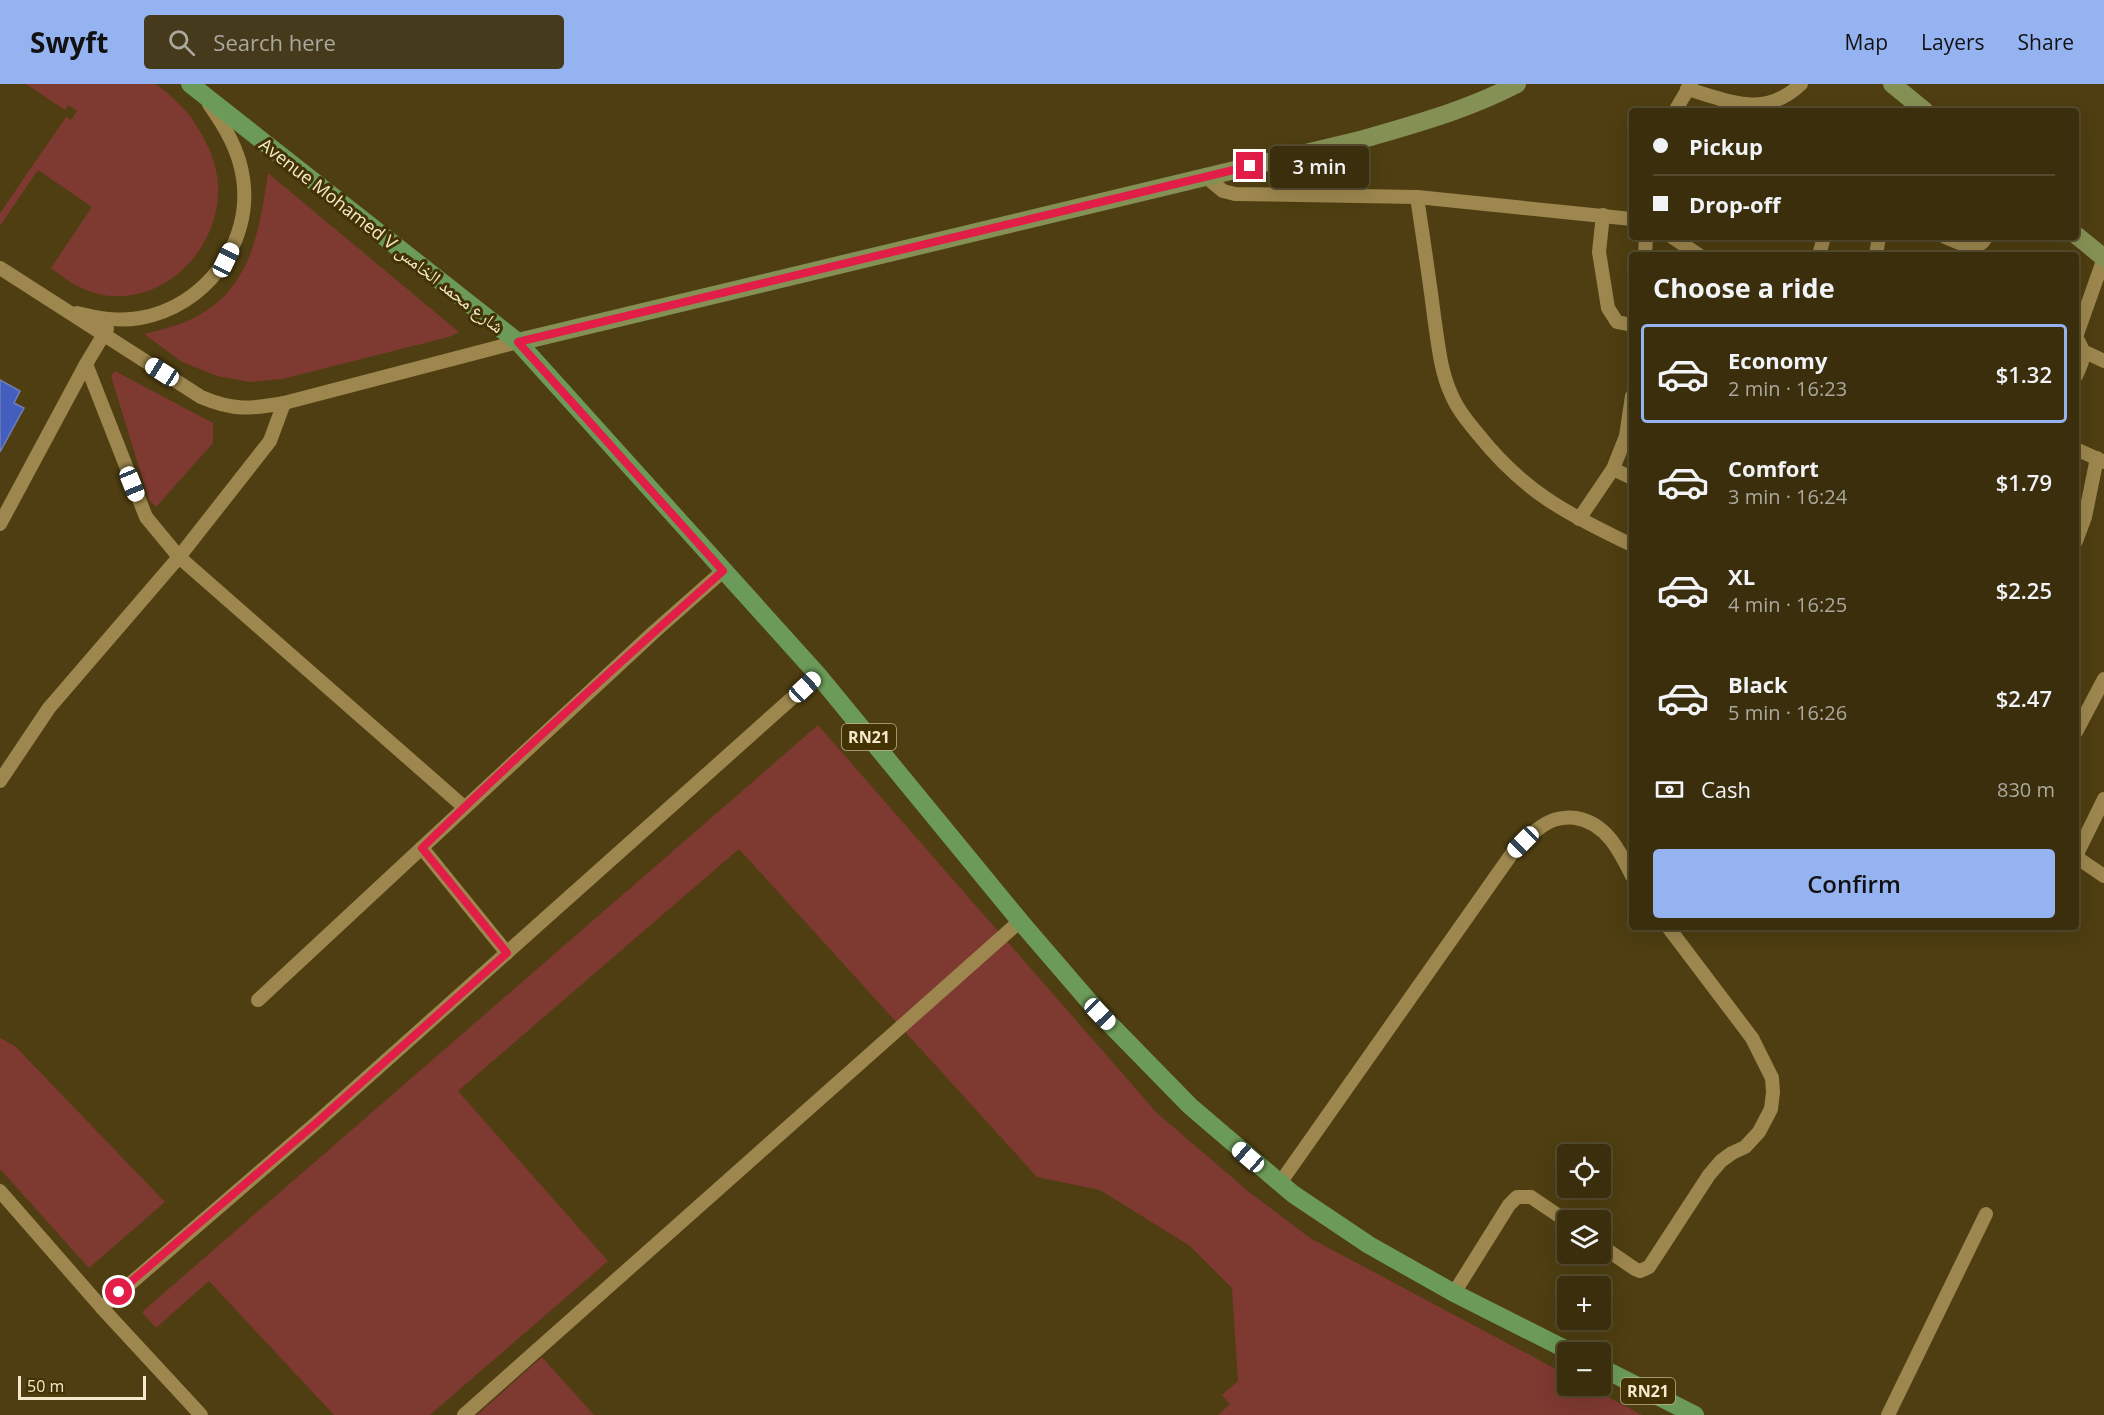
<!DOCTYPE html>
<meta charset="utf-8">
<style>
body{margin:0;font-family:"Open Sans","Noto Naskh Arabic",sans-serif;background:#453a1b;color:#f1f3f6;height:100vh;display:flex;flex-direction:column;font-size:22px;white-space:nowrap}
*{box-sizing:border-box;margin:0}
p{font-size:20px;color:#aba89d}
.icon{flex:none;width:33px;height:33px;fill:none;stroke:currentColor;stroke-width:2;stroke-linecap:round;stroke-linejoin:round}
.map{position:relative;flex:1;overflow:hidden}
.details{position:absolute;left:1629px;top:168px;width:450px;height:678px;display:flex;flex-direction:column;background:#3a2e0d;border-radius:6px;box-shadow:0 6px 24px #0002,0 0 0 2px #544a2e}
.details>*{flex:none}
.guide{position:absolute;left:1629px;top:24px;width:450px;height:132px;border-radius:6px;box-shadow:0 6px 24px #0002,0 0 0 2px #544a2e;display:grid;align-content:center;height:132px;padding:0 24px;background:#3a2e0d}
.buttons{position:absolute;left:1557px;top:1060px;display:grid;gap:12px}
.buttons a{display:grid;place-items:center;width:54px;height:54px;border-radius:6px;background:#3a2e0d;box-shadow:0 6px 24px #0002,0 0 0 2px #544a2e;font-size:30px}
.scale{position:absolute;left:18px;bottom:15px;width:128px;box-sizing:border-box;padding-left:6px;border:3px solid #f5eacd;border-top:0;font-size:16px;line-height:21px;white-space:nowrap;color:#f5eacd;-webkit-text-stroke:4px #433304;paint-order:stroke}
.end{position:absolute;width:27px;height:27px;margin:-14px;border:8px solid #e11d48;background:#fff;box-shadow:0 0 0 3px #fff}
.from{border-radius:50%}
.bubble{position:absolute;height:42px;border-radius:6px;background:#3a2e0d;box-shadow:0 6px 24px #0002,0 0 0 2px #544a2e;font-size:20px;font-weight:600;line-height:42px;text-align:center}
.car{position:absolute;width:18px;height:36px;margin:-18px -9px;border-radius:8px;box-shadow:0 0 4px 2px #0007;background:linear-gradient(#fff 24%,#345 0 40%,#fff 0 76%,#345 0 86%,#fff 0)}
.guide b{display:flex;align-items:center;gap:21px;height:57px;font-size:22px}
.guide b+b{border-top:2px solid #544a2e}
.guide i{width:15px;height:15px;background:#f1f3f6}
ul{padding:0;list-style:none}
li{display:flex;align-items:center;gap:18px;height:99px;margin:0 12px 9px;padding:0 12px;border:3px solid transparent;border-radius:6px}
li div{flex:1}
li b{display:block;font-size:22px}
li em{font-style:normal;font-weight:600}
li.on{border-color:#95b2f1}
li>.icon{width:54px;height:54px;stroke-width:1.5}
h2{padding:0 24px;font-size:27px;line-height:72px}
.pay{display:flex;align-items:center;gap:15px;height:66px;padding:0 24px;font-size:22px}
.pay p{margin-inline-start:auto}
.primary-button{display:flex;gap:12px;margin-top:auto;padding:12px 24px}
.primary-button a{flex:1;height:69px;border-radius:6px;background:#95b2f1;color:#111;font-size:24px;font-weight:600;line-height:69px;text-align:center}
header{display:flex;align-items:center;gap:36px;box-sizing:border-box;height:84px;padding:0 30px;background:#95b2f1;color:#111}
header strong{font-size:28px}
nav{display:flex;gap:33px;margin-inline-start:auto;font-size:21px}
.search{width:420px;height:54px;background:#453a1b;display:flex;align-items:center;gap:15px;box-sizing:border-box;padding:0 21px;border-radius:6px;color:#aba89d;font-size:22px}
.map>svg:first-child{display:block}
.green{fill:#7e3931}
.building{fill:#445ebf;stroke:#6f81b4;stroke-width:1.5}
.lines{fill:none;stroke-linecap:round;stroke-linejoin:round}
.minor{stroke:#9d874e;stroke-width:14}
.secondary{stroke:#859154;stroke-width:18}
.primary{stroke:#6c9b59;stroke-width:18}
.route{stroke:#e11d48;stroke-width:8}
.labels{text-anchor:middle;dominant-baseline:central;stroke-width:6;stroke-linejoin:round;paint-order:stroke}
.shield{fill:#433304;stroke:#c0b391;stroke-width:1.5}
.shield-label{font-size:16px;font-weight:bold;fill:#f5eacd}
.street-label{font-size:18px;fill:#f5eacd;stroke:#433304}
</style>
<header>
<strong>Swyft</strong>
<div class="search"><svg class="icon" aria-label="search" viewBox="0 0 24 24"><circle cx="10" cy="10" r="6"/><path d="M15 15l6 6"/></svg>Search here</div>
<nav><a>Map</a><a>Layers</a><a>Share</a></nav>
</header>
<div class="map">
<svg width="2104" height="1331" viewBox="0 0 2104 1331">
<rect width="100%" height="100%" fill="#4e3e11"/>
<g class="green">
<path d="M 26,0 C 58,0 90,0 122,0 C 131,0 144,0 154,0 C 162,2 185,25 191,33 C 201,49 210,63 215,82 C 233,150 171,226 98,210 C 81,206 65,195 51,184 L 92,123 L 38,86 L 0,142 L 0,129 L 66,33 L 71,36 L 77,27 L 68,21 L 65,26 Z"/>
<path d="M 268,89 L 459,248 L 449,253 L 282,295 L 250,298 L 217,292 L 182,278 L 144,250 C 156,247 168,244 180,240 C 250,213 258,154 268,89 Z"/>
<path d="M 115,287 L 213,339 L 213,359 L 156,423 L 149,416 L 111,292 Z"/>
<path d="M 818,641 L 1157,1029 L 1248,1107 L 1310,1154 L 1567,1291 L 1568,1302 L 1588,1302 L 1642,1331 L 1218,1331 L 1230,1320 L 1222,1311 L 1238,1297 L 1232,1204 L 1190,1162 L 1100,1106 L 1037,1093 L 739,765 L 458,1007 L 608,1177 L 430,1331 L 334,1331 L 209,1197 L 156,1244 L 142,1228 Z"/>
<path d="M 0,954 L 15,962 L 165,1118 L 89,1184 L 0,1085 Z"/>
<path d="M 542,1273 L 594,1331 L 477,1331 Z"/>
</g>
<path class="building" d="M 0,296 L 20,307 L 14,319 L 24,324 L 0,368 Z"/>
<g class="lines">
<g class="minor">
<path d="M 1687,5 C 1730,17 1764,35 1801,0"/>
<path d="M 1675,27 L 1691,0"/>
<path d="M 1205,92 L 1223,107 L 1235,110 L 1417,113 L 1632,135"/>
<path d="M 1417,113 C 1423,153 1429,192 1434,232 C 1438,258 1440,287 1452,312 C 1458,326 1468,338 1478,350 C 1524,408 1567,430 1632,461"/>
<path d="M 1603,131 L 1599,168 L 1608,224 L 1617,238 L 1632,241"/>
<path d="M 1672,153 L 1699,171"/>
<path d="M 1945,153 C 1958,158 1978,170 1986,153"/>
<path d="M 1645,171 L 1646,153"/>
<path d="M 1819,171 L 1824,153"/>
<path d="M 1876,171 L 1879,153"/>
<path d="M 0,184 L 201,313 C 234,327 250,325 284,319 L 518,258"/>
<path d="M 77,229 C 98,234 119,238 140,234 C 205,223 253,159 243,94 C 239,66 225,43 209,20"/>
<path d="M 2083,267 L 2104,277"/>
<path d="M 86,280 L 146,433 L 179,473 L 464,723"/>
<path d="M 2076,292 C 2084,275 2087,270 2076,253 L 2104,174"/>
<path d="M 2076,365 L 2104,378"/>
<path d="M 1613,385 L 1632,394"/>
<path d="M 1579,435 L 1613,385 L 1626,352 L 1632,312"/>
<path d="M 0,440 L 86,280 L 107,245"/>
<path d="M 2076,457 L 2085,433 L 2097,374"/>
<path d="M 2076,648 L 2104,595"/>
<path d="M 0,697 L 49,624 L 179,473 L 270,357 L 284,319"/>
<path d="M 422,764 L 507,869"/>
<path d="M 2076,772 L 2104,715"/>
<path d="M 2076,773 L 2104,792"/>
<path d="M 258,916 L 654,548 L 723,487"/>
<path d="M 1280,1099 L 1513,768 C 1524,757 1535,745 1549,738 C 1556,734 1568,733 1576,734 C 1606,739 1620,767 1632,792"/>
<path d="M 0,1107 L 102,1224 L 201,1331"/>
<path d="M 1600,1161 L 1635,1185 L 1640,1187 L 1649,1183 L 1709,1091 L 1721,1077 L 1732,1069 L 1745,1063 L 1759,1048 L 1771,1025 L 1773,1008 L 1772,994 L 1752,954 L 1668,843"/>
<path d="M 1454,1209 L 1509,1121 L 1517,1113 L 1531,1113 L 1568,1138"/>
<path d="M 102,1224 L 315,1040 L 818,591"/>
<path d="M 464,1331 L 1020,837"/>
<path d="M 1888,1331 L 1986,1130"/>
</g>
<g class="secondary">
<path d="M 1892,0 L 1925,27"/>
<path d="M 2076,151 L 2104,174"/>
<path d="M 518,258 L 1364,55 C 1418,39 1467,26 1517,0"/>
</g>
<g class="primary">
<path d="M 190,0 L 518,258 L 818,591 L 1020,837 L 1100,930 L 1190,1022 L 1293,1110 L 1369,1161 L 1454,1209 L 1573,1269"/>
<path d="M 1600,1283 L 1695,1331"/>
</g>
</g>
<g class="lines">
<path class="route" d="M 119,1208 L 315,1040 L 507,869 L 422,764 C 520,669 621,577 723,487 L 518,258 L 1250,82"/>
</g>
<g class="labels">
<g class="shield">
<rect x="842" y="640" width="54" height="26" rx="4.5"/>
<rect x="1621" y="1294" width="54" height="26" rx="4.5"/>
</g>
<g class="shield-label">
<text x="869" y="653">RN21</text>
<text x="1648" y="1307">RN21</text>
</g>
<g class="street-label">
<text transform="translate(382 151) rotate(38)">Avenue Mohamed V شارع محمد الخامس</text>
</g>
</g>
</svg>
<div class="buttons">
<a><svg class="icon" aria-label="locate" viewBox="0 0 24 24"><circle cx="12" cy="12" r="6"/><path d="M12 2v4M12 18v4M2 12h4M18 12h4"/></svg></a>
<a><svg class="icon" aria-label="layers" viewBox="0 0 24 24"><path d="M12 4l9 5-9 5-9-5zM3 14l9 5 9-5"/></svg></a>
<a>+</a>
<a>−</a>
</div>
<div class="scale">50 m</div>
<i class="end from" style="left:119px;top:1208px"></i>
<i class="end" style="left:1250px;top:82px"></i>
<div class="bubble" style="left:1270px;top:62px;width:99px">3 min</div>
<i class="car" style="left:226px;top:176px;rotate:26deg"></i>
<i class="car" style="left:162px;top:288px;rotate:302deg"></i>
<i class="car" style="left:132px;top:400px;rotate:158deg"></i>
<i class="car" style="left:805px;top:603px;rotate:47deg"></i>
<i class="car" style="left:1523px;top:758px;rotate:225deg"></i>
<i class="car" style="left:1100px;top:930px;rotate:136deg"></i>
<i class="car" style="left:1248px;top:1073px;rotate:311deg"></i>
<div class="guide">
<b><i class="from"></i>Pickup</b>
<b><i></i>Drop-off</b>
</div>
<section class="details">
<h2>Choose a ride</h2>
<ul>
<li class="on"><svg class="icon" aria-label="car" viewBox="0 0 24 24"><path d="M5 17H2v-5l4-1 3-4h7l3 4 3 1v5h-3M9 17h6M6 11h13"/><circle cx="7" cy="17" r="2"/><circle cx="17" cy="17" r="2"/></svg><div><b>Economy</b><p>2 min · 16:23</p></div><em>$1.32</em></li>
<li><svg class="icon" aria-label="car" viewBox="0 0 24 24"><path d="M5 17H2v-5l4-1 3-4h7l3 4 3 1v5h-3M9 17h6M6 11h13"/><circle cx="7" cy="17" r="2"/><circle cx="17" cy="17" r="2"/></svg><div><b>Comfort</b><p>3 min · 16:24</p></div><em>$1.79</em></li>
<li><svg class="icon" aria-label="car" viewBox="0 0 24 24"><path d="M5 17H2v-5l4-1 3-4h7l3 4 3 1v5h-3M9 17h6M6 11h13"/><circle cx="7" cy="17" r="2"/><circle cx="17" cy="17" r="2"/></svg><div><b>XL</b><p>4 min · 16:25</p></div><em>$2.25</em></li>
<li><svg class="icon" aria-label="car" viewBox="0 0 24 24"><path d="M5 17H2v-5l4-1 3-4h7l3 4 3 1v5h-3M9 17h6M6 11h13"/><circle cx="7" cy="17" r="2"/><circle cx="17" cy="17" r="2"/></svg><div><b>Black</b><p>5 min · 16:26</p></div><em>$2.47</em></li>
</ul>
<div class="pay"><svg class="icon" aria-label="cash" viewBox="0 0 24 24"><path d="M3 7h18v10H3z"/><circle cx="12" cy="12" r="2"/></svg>Cash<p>830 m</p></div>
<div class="primary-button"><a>Confirm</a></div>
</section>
</div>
